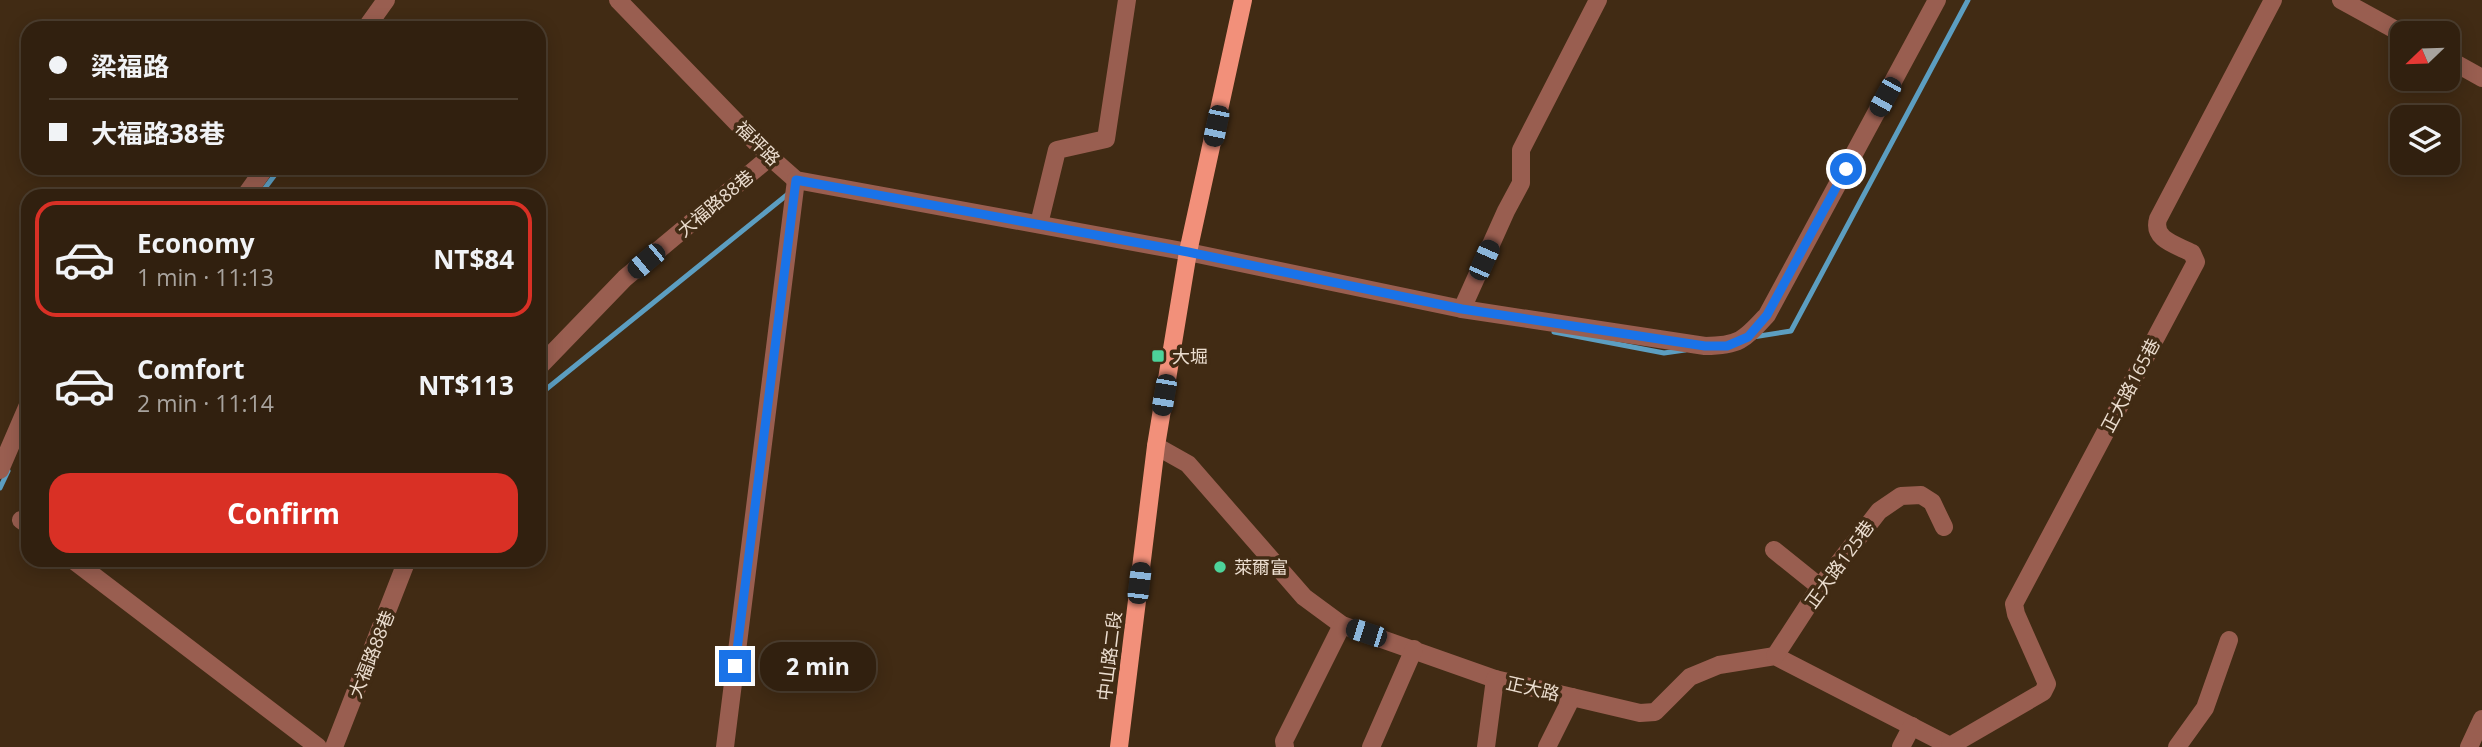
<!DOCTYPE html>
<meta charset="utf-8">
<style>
body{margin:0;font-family:"Open Sans","Noto Sans TC",sans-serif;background:#392818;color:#f1f3f6;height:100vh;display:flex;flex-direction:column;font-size:26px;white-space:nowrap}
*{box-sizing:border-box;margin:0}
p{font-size:23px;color:#a8a39e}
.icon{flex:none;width:38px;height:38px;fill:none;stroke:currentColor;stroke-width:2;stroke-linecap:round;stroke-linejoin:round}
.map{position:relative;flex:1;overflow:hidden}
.side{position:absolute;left:21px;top:189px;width:525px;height:378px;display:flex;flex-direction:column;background:#31200f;border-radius:21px;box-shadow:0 4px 18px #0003,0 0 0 2px #4c3e2f}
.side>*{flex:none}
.guide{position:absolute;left:21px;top:21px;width:525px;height:154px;border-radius:21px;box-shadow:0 4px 18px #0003,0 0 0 2px #4c3e2f;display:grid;align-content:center;height:154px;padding:0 28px;background:#31200f}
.needle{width:46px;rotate:247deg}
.tools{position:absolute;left:2390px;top:21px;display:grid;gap:14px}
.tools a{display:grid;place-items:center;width:70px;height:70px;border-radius:14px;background:#31200f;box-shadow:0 4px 18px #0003,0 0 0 2px #4c3e2f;font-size:35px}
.end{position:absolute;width:32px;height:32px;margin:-16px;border:9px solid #1a73e8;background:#fff;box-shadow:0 0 0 4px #fff}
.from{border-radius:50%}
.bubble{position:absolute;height:49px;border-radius:21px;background:#31200f;box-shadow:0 4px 18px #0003,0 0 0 2px #4c3e2f;font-size:23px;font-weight:700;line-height:49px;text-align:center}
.car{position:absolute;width:21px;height:42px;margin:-21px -10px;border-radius:9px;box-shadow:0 0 5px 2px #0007;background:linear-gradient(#222 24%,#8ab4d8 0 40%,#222 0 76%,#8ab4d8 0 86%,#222 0)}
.guide b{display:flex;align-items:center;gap:24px;height:66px;font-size:26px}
.guide b+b{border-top:2px solid #4c3e2f}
.guide i{width:18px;height:18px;background:#f1f3f6}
ul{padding:12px 0 0;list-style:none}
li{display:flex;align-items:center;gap:21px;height:116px;margin:0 14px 10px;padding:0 14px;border:4px solid transparent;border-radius:21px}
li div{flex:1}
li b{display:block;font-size:26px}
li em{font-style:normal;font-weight:700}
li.on{border-color:#d93025}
li>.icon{width:63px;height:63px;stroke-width:1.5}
.cta{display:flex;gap:14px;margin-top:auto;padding:14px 28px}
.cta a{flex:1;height:80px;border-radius:21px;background:#d93025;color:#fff;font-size:28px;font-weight:700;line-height:80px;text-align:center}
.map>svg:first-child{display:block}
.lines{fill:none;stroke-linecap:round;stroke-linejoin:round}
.stream{stroke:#5c9ec1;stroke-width:5}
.minor{stroke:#995e50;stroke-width:18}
.major{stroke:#f2907a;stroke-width:18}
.route{stroke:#1a73e8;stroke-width:9}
.poi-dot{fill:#4dd39a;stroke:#412b14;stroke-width:2.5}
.labels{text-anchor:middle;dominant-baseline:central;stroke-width:7;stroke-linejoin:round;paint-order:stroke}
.street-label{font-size:18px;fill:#ebddcf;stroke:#412b14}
.poi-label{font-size:18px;fill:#ebddcf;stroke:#412b14;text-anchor:start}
</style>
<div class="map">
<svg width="2482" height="747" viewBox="0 0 2482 747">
<rect width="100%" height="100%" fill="#412b14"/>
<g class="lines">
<g class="stream">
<path d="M 259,196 L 280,168"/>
<path d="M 1554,332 L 1664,353 L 1685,350"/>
<path d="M 1753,337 L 1791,331 L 1968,0"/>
<path d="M 539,395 L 788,194"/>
<path d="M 0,488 L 8,471"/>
</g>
<g class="minor">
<path d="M 618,0 L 770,157 L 796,180 L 1188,252 L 1462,309 L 1705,346 C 1740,346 1745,339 1767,315 L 1937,0"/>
<path d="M 2341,0 L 2403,34"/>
<path d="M 366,28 L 386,0"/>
<path d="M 2448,59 L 2482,78"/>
<path d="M 245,196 L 265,168"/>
<path d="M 1039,224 L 1057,150 L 1106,139 L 1127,0"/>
<path d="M 1462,309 L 1506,211 L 1521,183 L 1521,150 L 1598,0"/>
<path d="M 539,367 L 625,278 L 770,157"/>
<path d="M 1156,446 L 1188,464 L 1304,597 L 1342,625 L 1495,679 L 1640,713 L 1655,712 L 1690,677 L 1719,665 L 1775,656 L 1952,747"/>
<path d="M 0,470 L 28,405"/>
<path d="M 21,520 L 28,525"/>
<path d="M 1774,550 L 1820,587"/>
<path d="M 73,560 L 318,747"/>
<path d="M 1775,656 L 1820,587 L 1879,511 L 1901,496 L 1921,495 L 1932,502 L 1944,527"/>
<path d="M 1950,746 L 2043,692 L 2047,684 L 2016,614 L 2014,604 L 2196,262 L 2192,253 C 2177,245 2152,240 2158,219 L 2273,0"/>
<path d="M 334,747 L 407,560"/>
<path d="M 725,747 L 796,180"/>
<path d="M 1285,747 L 1284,741 L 1342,625"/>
<path d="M 1371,747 L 1414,649"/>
<path d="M 1486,747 L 1495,679"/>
<path d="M 1547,747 L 1572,697"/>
<path d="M 1901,747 L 1912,726"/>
<path d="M 2177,747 L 2205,708 L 2229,640"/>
<path d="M 2469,747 L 2482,719"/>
</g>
<path class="major" d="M 1119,747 L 1156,446 L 1188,252 L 1243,0"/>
</g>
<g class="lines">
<path class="route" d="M 735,666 L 796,180 L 1188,252 L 1462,309 L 1705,346 L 1727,346 L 1748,337 L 1767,315 L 1846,169"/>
</g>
<g class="poi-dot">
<rect x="1151" y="349" width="14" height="14" rx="3.5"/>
<circle cx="1220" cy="567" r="7"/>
</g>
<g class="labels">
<g class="street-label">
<text transform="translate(758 143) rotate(45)">福坪路</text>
<text transform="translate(715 203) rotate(-40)">大福路88巷</text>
<text transform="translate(2130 385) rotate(-62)">正大路165巷</text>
<text transform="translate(1839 564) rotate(-54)">正大路125巷</text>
<text transform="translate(371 654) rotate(-68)">大福路88巷</text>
<text transform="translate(1109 656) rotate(-83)">中山路二段</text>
<text transform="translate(1533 688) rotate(13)">正大路</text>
</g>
<g class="poi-label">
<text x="1172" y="356">大堀</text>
<text x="1234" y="567">萊爾富</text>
</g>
</g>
</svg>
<div class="tools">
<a><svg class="needle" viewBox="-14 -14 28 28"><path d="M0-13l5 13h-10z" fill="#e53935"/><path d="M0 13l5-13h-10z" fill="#a8a39e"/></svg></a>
<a><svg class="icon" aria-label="layers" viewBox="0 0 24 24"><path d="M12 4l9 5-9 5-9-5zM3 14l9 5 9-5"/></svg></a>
</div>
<i class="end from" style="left:1846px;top:169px"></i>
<i class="end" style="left:735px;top:666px"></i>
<div class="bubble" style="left:760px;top:642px;width:116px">2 min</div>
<i class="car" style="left:1885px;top:97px;rotate:209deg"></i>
<i class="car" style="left:1216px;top:126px;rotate:192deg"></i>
<i class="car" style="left:1484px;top:260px;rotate:24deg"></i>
<i class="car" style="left:646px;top:261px;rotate:230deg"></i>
<i class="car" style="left:1164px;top:395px;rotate:190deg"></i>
<i class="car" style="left:1139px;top:583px;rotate:7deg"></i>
<i class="car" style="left:1366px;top:633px;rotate:288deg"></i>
<div class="guide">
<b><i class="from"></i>梁福路</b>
<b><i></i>大福路38巷</b>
</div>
<section class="side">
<ul>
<li class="on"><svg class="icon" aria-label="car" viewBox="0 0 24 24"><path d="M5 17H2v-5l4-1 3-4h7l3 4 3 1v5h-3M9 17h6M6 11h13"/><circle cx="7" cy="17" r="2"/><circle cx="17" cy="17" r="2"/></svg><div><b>Economy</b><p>1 min · 11:13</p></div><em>NT$84</em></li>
<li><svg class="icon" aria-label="car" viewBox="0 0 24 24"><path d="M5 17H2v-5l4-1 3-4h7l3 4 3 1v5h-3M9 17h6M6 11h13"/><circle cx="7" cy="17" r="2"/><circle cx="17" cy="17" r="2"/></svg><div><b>Comfort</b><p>2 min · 11:14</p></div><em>NT$113</em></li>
</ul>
<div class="cta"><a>Confirm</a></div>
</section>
</div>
